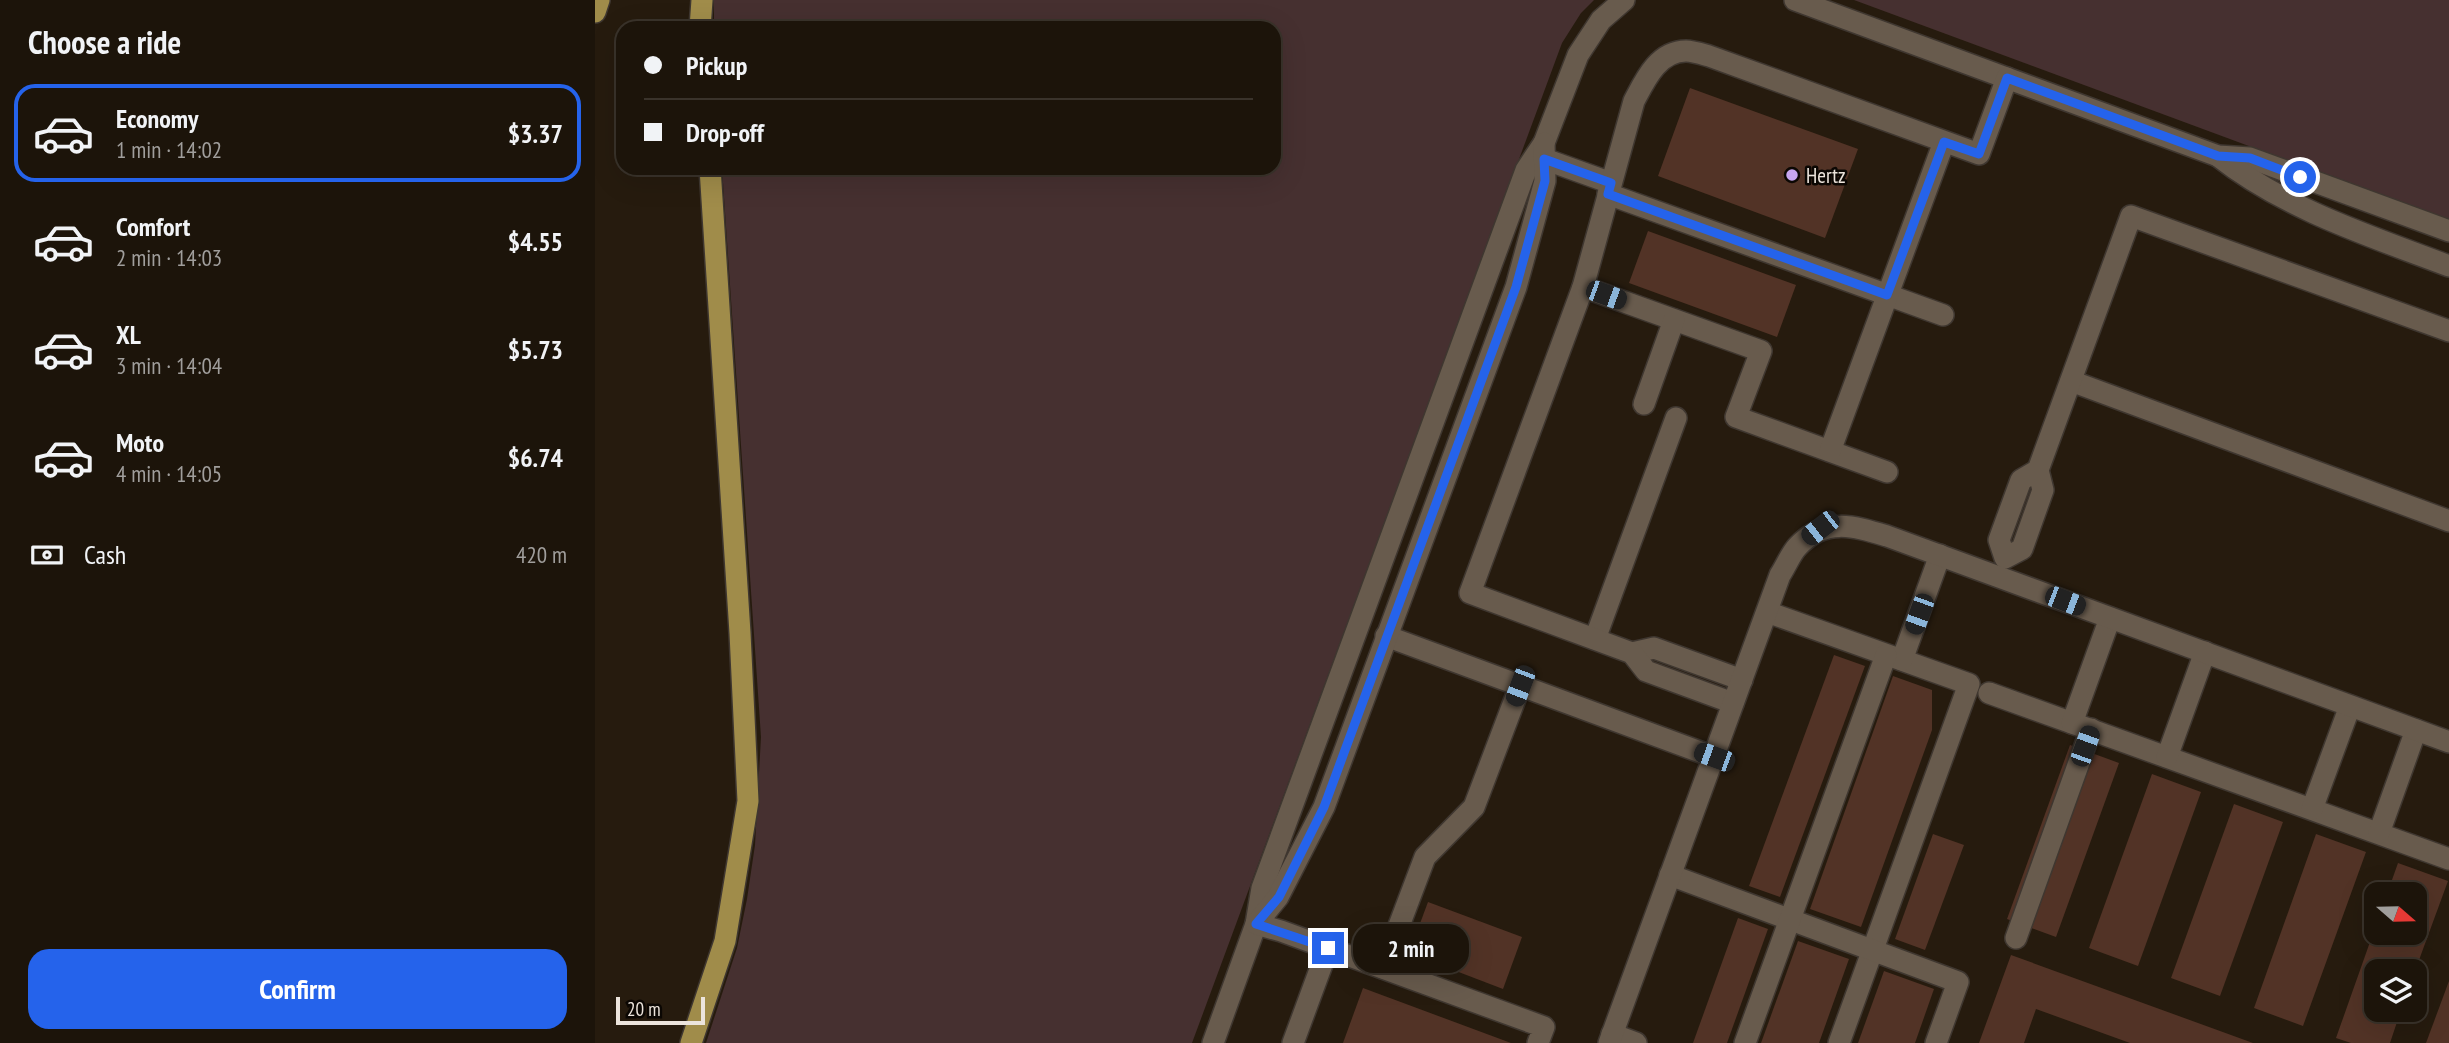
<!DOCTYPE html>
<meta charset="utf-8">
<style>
body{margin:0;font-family:"PT Sans Narrow",sans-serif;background:#251d13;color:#f1f3f6;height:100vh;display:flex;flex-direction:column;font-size:26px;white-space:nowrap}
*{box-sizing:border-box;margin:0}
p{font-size:23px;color:#a09e9c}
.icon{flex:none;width:38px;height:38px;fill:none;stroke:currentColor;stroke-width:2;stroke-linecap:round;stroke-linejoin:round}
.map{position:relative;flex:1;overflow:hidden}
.drawer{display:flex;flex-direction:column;background:#1c140a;width:595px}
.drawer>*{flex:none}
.top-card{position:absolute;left:21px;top:21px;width:665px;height:154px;border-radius:21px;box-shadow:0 7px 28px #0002,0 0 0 2px #3a332b;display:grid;align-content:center;height:154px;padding:0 28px;background:#1c140a}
.needle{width:46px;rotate:110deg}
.tools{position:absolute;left:1769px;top:882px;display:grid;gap:14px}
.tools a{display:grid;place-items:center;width:63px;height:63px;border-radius:14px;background:#1c140a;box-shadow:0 7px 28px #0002,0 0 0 2px #3a332b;font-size:35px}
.scale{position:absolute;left:21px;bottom:18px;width:89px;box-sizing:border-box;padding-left:7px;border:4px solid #ece4dc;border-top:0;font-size:19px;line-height:24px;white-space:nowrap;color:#ece4dc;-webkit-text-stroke:5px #0b0703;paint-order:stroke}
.end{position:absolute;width:32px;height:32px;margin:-16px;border:9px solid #2563eb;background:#fff;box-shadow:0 0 0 4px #fff}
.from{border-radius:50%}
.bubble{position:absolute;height:49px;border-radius:21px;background:#1c140a;box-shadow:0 7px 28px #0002,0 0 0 2px #3a332b;font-size:23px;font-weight:700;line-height:49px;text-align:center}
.car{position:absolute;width:21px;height:42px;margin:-21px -10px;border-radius:9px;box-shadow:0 0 5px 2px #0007;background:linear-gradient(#222 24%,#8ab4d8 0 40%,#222 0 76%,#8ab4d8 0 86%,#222 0)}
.top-card b{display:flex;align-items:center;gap:24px;height:66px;font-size:26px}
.top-card b+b{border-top:2px solid #3a332b}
.top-card i{width:18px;height:18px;background:#f1f3f6}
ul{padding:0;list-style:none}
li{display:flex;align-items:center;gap:21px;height:98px;margin:0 14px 10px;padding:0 14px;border:4px solid transparent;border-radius:21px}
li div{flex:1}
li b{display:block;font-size:26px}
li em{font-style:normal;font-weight:700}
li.current{border-color:#2563eb}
li>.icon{width:63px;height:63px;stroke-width:1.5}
h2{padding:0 28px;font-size:32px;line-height:84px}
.pay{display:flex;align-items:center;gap:18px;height:77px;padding:0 28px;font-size:26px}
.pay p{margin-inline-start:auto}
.button{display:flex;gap:14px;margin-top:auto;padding:14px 28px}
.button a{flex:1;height:80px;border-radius:21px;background:#2563eb;color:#fff;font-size:28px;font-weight:700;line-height:80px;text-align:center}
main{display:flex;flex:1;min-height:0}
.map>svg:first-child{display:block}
.green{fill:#463030}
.building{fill:#523326}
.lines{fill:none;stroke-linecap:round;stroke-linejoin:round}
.minor-casing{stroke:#3f3730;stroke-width:24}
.major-casing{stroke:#3f3730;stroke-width:24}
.minor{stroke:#685b4d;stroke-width:21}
.major{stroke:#a08c4a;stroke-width:21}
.route{stroke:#2563eb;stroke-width:9}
.poi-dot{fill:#c6a6f0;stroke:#0b0703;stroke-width:2.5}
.labels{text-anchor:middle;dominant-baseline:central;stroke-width:5;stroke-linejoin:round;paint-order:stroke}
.poi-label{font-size:21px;fill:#ece4dc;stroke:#0b0703;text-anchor:start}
</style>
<main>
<section class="drawer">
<h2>Choose a ride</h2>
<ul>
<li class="current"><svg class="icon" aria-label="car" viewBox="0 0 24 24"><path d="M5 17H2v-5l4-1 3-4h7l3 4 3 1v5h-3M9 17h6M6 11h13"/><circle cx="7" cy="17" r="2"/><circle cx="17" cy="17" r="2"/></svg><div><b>Economy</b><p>1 min · 14:02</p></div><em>$3.37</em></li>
<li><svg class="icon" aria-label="car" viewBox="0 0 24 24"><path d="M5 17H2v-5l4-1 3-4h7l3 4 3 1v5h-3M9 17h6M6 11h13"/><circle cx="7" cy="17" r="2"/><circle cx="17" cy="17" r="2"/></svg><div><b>Comfort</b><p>2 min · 14:03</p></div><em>$4.55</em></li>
<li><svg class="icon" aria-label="car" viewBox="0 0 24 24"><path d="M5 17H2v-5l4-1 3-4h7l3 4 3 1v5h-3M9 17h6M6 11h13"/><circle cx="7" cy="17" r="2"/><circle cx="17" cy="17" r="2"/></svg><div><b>XL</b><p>3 min · 14:04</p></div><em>$5.73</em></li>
<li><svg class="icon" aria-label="car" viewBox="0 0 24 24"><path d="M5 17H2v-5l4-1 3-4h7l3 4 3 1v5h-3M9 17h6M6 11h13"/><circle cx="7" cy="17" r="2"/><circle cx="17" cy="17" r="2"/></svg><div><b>Moto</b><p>4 min · 14:05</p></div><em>$6.74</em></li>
</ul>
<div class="pay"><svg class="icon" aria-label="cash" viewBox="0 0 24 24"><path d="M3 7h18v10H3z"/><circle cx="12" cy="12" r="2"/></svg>Cash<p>420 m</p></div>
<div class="button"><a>Confirm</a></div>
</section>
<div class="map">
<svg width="1854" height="1043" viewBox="0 0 1854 1043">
<rect width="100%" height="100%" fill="#261b0e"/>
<g class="green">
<path d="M 119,0 L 999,0 L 986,13 L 967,43 L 597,1043 L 111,1043 L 142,948 L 152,899 L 160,845 L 166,737 L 127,168 L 679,168 L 679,28 L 119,28 Z"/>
<path d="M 1259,0 L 1854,0 L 1854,220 Z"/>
</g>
<g class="building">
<path d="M 1095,88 L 1263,149 L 1230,238 L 1063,176 Z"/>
<path d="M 1053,231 L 1201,285 L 1182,337 L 1034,283 Z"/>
<path d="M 1239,655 L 1270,666 L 1185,897 L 1154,886 Z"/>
<path d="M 1298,676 L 1337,690 L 1337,730 L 1266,927 L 1215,909 Z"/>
<path d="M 1475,745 L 1524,763 L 1461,937 L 1412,919 Z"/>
<path d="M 1557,774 L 1606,792 L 1543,966 L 1494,948 Z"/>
<path d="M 1639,804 L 1688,822 L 1625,996 L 1576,978 Z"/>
<path d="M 1338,834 L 1369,845 L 1330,950 L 1300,939 Z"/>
<path d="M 1721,834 L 1771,852 L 1708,1026 L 1659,1008 Z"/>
<path d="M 1803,863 L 1853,881 L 1820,971 L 1782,971 L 1782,1010 L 1806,1010 L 1795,1043 L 1756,1043 L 1741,1038 L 1781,925 L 1782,933 L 1820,933 L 1820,894 L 1792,894 Z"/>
<path d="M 833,902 L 927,937 L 908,989 L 814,953 Z"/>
<path d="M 1143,918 L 1173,929 L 1132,1043 L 1098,1043 Z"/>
<path d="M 1203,941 L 1254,959 L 1224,1043 L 1166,1043 Z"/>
<path d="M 1416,955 L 1658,1043 L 1535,1043 L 1441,1009 L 1429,1043 L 1384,1043 Z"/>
<path d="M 1289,971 L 1339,989 L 1320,1043 L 1263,1043 Z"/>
<path d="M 1854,981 L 1854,1043 L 1831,1043 Z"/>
<path d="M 768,988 L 916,1043 L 748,1043 Z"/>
</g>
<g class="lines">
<defs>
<g id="minor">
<path d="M 1200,0 L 1623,156 L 1655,158 L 1854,231"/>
<path d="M 941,156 L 1016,183"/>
<path d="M 1623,156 C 1690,209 1775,236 1854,266"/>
<path d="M 1013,194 L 1348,315"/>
<path d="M 988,287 L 1166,351 L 1141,417 L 1292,472"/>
<path d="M 1476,381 L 1854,521"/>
<path d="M 1049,404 L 1079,320"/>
<path d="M 1235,451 L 1349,142"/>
<path d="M 1443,470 L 1426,480 L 1404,540 L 1410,558 L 1427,549 L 1448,490 L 1443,470 L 1536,216 L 1854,331"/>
<path d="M 1172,612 L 1374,684 L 1244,1043"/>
<path d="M 791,636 L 1119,757"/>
<path d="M 1000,639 L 1081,418"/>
<path d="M 1037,653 L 1059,648 L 1147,680"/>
<path d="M 1307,660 L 1345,555"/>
<path d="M 1394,693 L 1854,859"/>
<path d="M 1138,703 L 1051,671 L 1037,653 L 875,593 L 988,287 L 1039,101 C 1050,80 1063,51 1091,51 C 1098,51 1107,54 1114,56 L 1384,154 L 1412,78"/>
<path d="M 1477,723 L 1515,618"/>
<path d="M 1572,757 L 1610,652"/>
<path d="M 1717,809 L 1755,706"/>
<path d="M 1784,833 L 1821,730"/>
<path d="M 1075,875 L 1363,982 L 1341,1043"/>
<path d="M 1421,938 L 1496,729"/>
<path d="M 788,968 L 830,857 L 879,807 L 925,686"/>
<path d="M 1017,1034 L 1041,1043"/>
<path d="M 618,1043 L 661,924 L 667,888 L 931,170 L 949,143 L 983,55 L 1006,20 L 1029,0"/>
<path d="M 698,1043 L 733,948"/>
<path d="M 943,1043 L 949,1027 L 686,931 L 661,924 L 683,897 L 729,807 L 921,287 L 950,181 L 949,143"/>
<path d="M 1014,1043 L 1185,575 C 1191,566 1196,553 1203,546 C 1230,517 1259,526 1292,536 L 1854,742"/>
<path d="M 1150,1043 L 1291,655"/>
</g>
<g id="major">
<path d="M 0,12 L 4,0"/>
<path d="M 105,28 L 107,0"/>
<path d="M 96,1043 L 130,941 L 153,801 L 145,633 L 115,168"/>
</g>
</defs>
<use href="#minor" class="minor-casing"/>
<use href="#major" class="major-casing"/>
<use href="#minor" class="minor"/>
<use href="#major" class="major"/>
</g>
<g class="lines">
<path class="route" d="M 733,948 L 661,924 L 684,897 L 729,807 L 921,287 L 950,181 L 949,159 L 1016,183 L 1013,194 L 1292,295 L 1349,142 L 1384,154 L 1412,78 L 1623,156 L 1655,158 L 1705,177"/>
</g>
<circle class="poi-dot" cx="1197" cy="175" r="7"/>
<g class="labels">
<g class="poi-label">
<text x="1211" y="175">Hertz</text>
</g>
</g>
</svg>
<div class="tools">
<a><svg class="needle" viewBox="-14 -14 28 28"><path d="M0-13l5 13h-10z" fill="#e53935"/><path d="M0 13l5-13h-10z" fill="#a09e9c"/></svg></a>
<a><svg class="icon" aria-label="layers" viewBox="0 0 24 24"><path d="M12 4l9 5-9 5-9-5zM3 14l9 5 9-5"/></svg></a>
</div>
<div class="scale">20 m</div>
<i class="end from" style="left:1705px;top:177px"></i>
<i class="end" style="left:733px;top:948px"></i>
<div class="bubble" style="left:758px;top:924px;width:116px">2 min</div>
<i class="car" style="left:1011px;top:295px;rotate:110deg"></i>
<i class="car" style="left:1225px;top:528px;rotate:232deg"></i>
<i class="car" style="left:1470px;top:601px;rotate:111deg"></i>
<i class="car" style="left:1324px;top:614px;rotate:200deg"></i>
<i class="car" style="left:925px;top:686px;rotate:201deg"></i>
<i class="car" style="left:1490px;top:746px;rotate:20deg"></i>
<i class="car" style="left:1119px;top:757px;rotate:290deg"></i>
<div class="top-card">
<b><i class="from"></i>Pickup</b>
<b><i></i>Drop-off</b>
</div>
</div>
</main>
